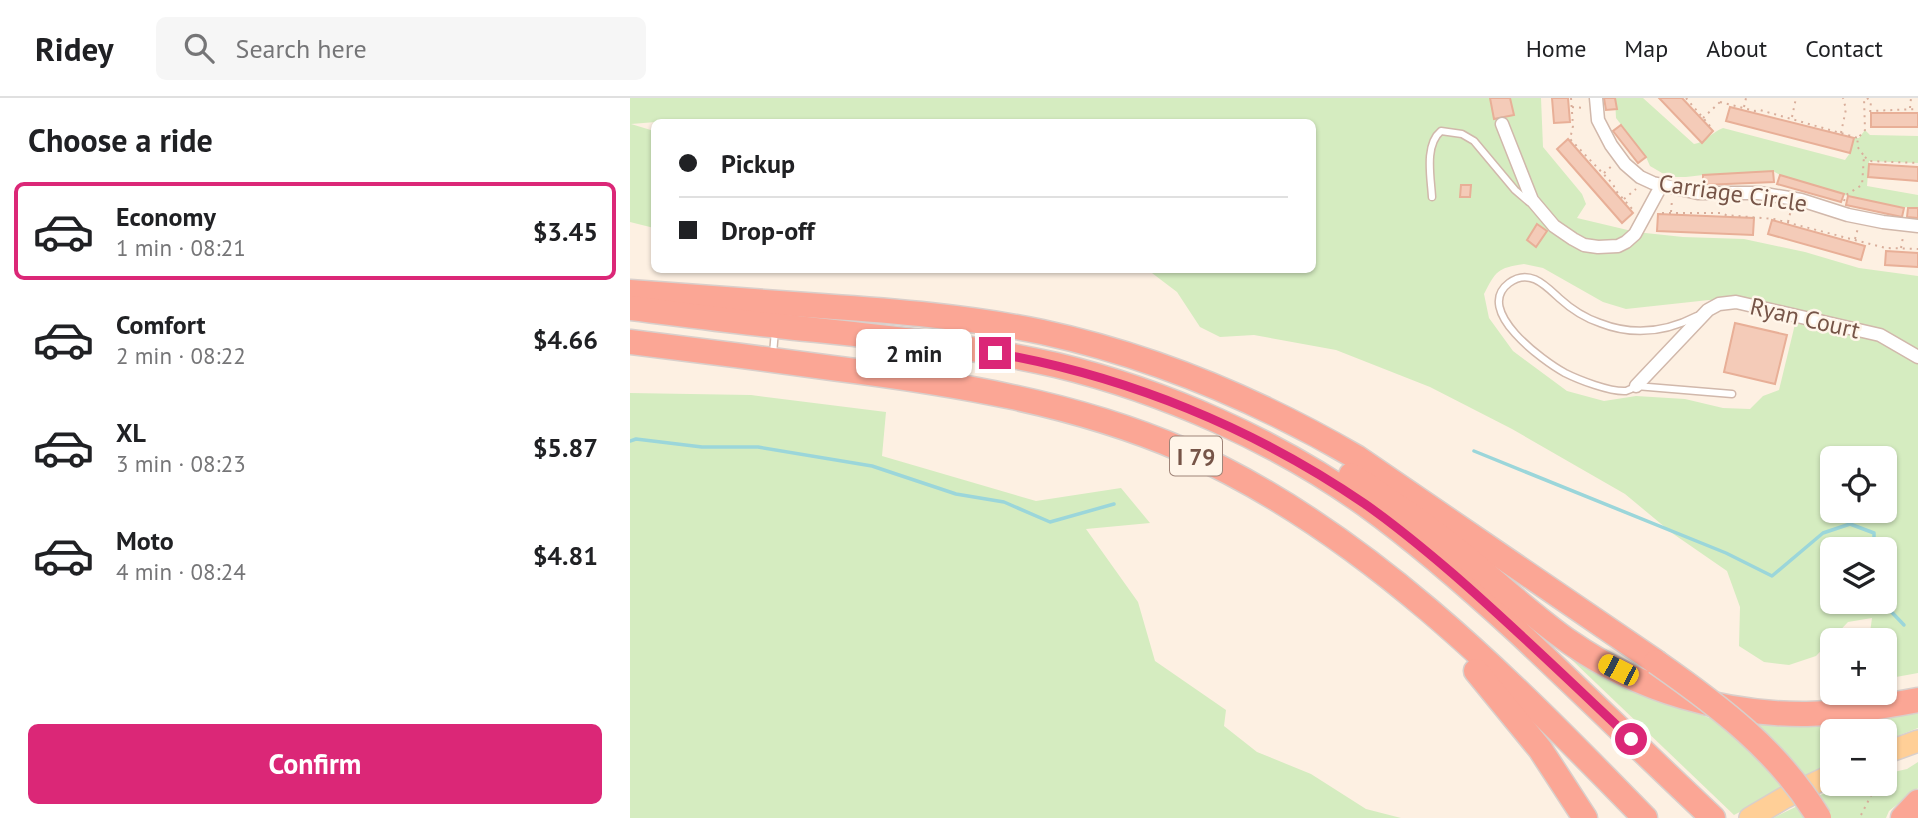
<!DOCTYPE html>
<meta charset="utf-8">
<style>
body{margin:0;font-family:"PT Sans",sans-serif;background:#f6f6f6;color:#202124;height:100vh;display:flex;flex-direction:column;font-size:26px;white-space:nowrap}
*{box-sizing:border-box;margin:0}
p{font-size:23px;color:#757577}
.icon{flex:none;width:38px;height:38px;fill:none;stroke:currentColor;stroke-width:2;stroke-linecap:round;stroke-linejoin:round}
.map{position:relative;flex:1;overflow:hidden}
.drawer{display:flex;flex-direction:column;background:#fff;width:630px}
.drawer>*{flex:none}
.banner{position:absolute;left:21px;top:21px;width:665px;height:154px;border-radius:10px;box-shadow:0 2px 5px #0004;display:grid;align-content:center;height:154px;padding:0 28px;background:#fff}
.buttons{position:absolute;left:1190px;top:348px;display:grid;gap:14px}
.buttons a{display:grid;place-items:center;width:77px;height:77px;border-radius:10px;background:#fff;box-shadow:0 2px 5px #0004;font-size:35px}
.end{position:absolute;width:32px;height:32px;margin:-16px;border:9px solid #db2777;background:#fff;box-shadow:0 0 0 4px #fff}
.from{border-radius:50%}
.bubble{position:absolute;height:49px;border-radius:10px;background:#fff;box-shadow:0 2px 5px #0004;font-size:23px;font-weight:700;line-height:49px;text-align:center}
.car{position:absolute;width:21px;height:42px;margin:-21px -10px;border-radius:9px;box-shadow:0 0 5px 2px #0007;background:linear-gradient(#f5c518 24%,#345 0 40%,#f5c518 0 76%,#345 0 86%,#f5c518 0)}
.banner b{display:flex;align-items:center;gap:24px;height:66px;font-size:26px}
.banner b+b{border-top:2px solid #e0e0e0}
.banner i{width:18px;height:18px;background:#202124}
ul{padding:0;list-style:none}
li{display:flex;align-items:center;gap:21px;height:98px;margin:0 14px 10px;padding:0 14px;border:4px solid transparent;border-radius:10px}
li div{flex:1}
li b{display:block;font-size:26px}
li em{font-style:normal;font-weight:700}
li.selected{border-color:#db2777}
li>.icon{width:63px;height:63px;stroke-width:1.5}
h2{padding:0 28px;font-size:32px;line-height:84px}
.cta{display:flex;gap:14px;margin-top:auto;padding:14px 28px}
.cta a{flex:1;height:80px;border-radius:10px;background:#db2777;color:#fff;font-size:28px;font-weight:700;line-height:80px;text-align:center}
header{display:flex;align-items:center;gap:42px;box-sizing:border-box;height:98px;padding:0 35px;background:#fff;border-bottom:2px solid #e0e0e0}
header strong{font-size:33px}
nav{display:flex;gap:38px;margin-inline-start:auto;font-size:24px}
.search{width:490px;height:63px;background:#f6f6f6;display:flex;align-items:center;gap:18px;box-sizing:border-box;padding:0 24px;border-radius:10px;color:#757577;font-size:26px}
main{display:flex;flex:1;min-height:0}
.map>svg:first-child{display:block}
.green{fill:#d5ecc0;fill-rule:evenodd}
.lines{fill:none;stroke-linecap:round;stroke-linejoin:round}
.stream{stroke:#9bd6da;stroke-width:3.5}
.building{fill:#f4cbb8;stroke:#e8af97;stroke-width:2}
.service-casing{stroke:#d1b8ab;stroke-width:9}
.minor-casing{stroke:#d1b8ab;stroke-width:15}
.primary-casing{stroke:#d9cfcb;stroke-width:24}
.motorway-casing{stroke:#d9cfcb;stroke-width:27}
.path{stroke:#d9ae9b;stroke-width:2;stroke-dasharray:2 5;stroke-linecap:butt}
.service{stroke:#fff;stroke-width:6}
.minor{stroke:#fff;stroke-width:12}
.primary{stroke:#ffcf97;stroke-width:21}
.motorway{stroke:#fba695;stroke-width:24}
.motorway-bridge-casing{stroke:#d9cfcb;stroke-width:27;stroke-linecap:butt}
.motorway-bridge{stroke:#fba695;stroke-width:24}
.route{stroke:#db2777;stroke-width:9}
.labels{text-anchor:middle;dominant-baseline:central;stroke-width:5;stroke-linejoin:round;paint-order:stroke}
.shield{fill:#fff5e9;stroke:#9f8478;stroke-width:2}
.shield-label{font-size:23px;font-weight:bold;fill:#765447}
.street-label{font-size:24px;fill:#765447;stroke:#fff5e9}
</style>
<header>
<strong>Ridey</strong>
<div class="search"><svg class="icon" aria-label="search" viewBox="0 0 24 24"><circle cx="10" cy="10" r="6"/><path d="M15 15l6 6"/></svg>Search here</div>
<nav><a>Home</a><a>Map</a><a>About</a><a>Contact</a></nav>
</header>
<main>
<section class="drawer">
<h2>Choose a ride</h2>
<ul>
<li class="selected"><svg class="icon" aria-label="car" viewBox="0 0 24 24"><path d="M5 17H2v-5l4-1 3-4h7l3 4 3 1v5h-3M9 17h6M6 11h13"/><circle cx="7" cy="17" r="2"/><circle cx="17" cy="17" r="2"/></svg><div><b>Economy</b><p>1 min · 08:21</p></div><em>$3.45</em></li>
<li><svg class="icon" aria-label="car" viewBox="0 0 24 24"><path d="M5 17H2v-5l4-1 3-4h7l3 4 3 1v5h-3M9 17h6M6 11h13"/><circle cx="7" cy="17" r="2"/><circle cx="17" cy="17" r="2"/></svg><div><b>Comfort</b><p>2 min · 08:22</p></div><em>$4.66</em></li>
<li><svg class="icon" aria-label="car" viewBox="0 0 24 24"><path d="M5 17H2v-5l4-1 3-4h7l3 4 3 1v5h-3M9 17h6M6 11h13"/><circle cx="7" cy="17" r="2"/><circle cx="17" cy="17" r="2"/></svg><div><b>XL</b><p>3 min · 08:23</p></div><em>$5.87</em></li>
<li><svg class="icon" aria-label="car" viewBox="0 0 24 24"><path d="M5 17H2v-5l4-1 3-4h7l3 4 3 1v5h-3M9 17h6M6 11h13"/><circle cx="7" cy="17" r="2"/><circle cx="17" cy="17" r="2"/></svg><div><b>Moto</b><p>4 min · 08:24</p></div><em>$4.81</em></li>
</ul>
<div class="cta"><a>Confirm</a></div>
</section>
<div class="map">
<svg width="1288" height="720" viewBox="0 0 1288 720">
<rect width="100%" height="100%" fill="#fdf0e2"/>
<g class="green">
<path d="M 0,0 L 860,0 L 865,21 L 884,17 L 880,0 L 911,0 L 913,49 L 952,96 L 956,106 L 947,120 L 1006,134 L 1053,139 L 1114,141 L 1175,154 L 1229,170 L 1288,178 L 1288,575 L 1255,581 L 1255,542 L 1239,542 L 1242,520 L 1218,524 L 1186,558 L 1159,567 L 1134,564 L 1109,548 L 1110,509 L 1097,473 L 1042,435 L 995,396 L 882,331 L 800,289 L 706,252 L 624,237 L 590,239 L 570,229 L 547,194 L 518,172 L 682,172 L 682,24 L 38,24 L 38,23 L 1,26 L 24,33 L 24,130 L 0,124 ZM 894,166 L 913,170 L 973,204 L 996,211 L 1079,202 L 1106,204 L 1167,218 L 1149,292 L 1133,298 L 1120,311 L 1093,310 L 1055,301 L 1006,298 L 974,303 L 937,293 L 883,253 L 859,220 L 854,196 C 866,173 867,170 894,166 ZM 1202,360 L 1255,360 L 1255,413 L 1202,413 ZM 1202,452 L 1255,452 L 1255,504 L 1202,504 Z"/>
<path d="M 985,0 L 1013,0 L 1064,46 C 1076,44 1082,34 1093,30 L 1215,62 L 1220,55 L 1224,40 L 1229,40 L 1235,32 L 1240,37 L 1288,38 L 1288,65 L 1239,63 L 1237,88 L 1288,97 L 1288,110 C 1241,109 1195,90 1150,77 L 1143,73 L 1073,77 L 1056,79 L 1046,79 L 1032,75 L 1020,68 L 1016,59 L 986,20 Z"/>
<path d="M 0,295 L 121,297 L 256,314 L 252,358 L 406,403 L 491,390 L 520,425 L 456,431 L 508,504 L 525,563 L 596,612 L 594,628 L 627,654 L 681,676 L 736,711 L 771,720 L 0,720 Z"/>
<path d="M 920,541 L 989,586 L 1085,622 L 1175,629 L 1288,613 L 1288,630 L 1255,643 L 1255,634 L 1202,634 L 1202,666 L 1104,717 Z"/>
<path d="M 1288,664 L 1288,690 L 1259,713 L 1256,720 L 1143,720 L 1190,697 L 1221,686 L 1255,686 L 1255,676 L 1277,671 Z"/>
</g>
<g class="lines">
<g class="stream">
<path d="M 0,343 L 6,341 L 72,349 L 128,349 L 242,368 L 326,396 L 374,404 L 420,424 L 484,406"/>
<path d="M 844,353 L 1096,455 L 1142,478 L 1193,435 L 1220,426 L 1244,435 L 1244,452"/>
<path d="M 1252,504 L 1274,527"/>
</g>
</g>
<g class="building">
<path d="M 860,0 L 880,0 L 884,17 L 864,21 Z"/>
<path d="M 922,0 L 938,0 L 940,24 L 924,25 Z"/>
<path d="M 974,0 L 985,0 L 987,11 L 976,12 Z"/>
<path d="M 1029,0 L 1052,0 L 1083,33 L 1072,45 Z"/>
<path d="M 1100,9 L 1224,40 L 1220,55 L 1096,23 Z"/>
<rect x="1241" y="15" width="47" height="14"/>
<path d="M 991,27 L 1016,59 L 1008,65 L 983,33 Z"/>
<path d="M 938,41 L 1003,115 L 992,125 L 927,51 Z"/>
<path d="M 1239,66 L 1288,69 L 1288,83 L 1238,79 Z"/>
<path d="M 1143,73 L 1144,84 L 1073,87 L 1073,77 Z"/>
<path d="M 1150,77 L 1214,96 L 1211,104 L 1147,86 Z"/>
<path d="M 831,87 L 841,87 L 840,99 L 830,99 Z"/>
<path d="M 1218,98 L 1274,110 L 1272,119 L 1216,107 Z"/>
<path d="M 1278,110 L 1288,110 L 1288,120 L 1277,119 Z"/>
<path d="M 1028,116 L 1124,120 L 1123,137 L 1027,133 Z"/>
<path d="M 1142,122 L 1235,148 L 1231,162 L 1138,136 Z"/>
<path d="M 907,126 L 917,133 L 906,149 L 897,142 Z"/>
<path d="M 1256,153 L 1288,155 L 1288,169 L 1255,167 Z"/>
<path d="M 1105,225 L 1157,237 L 1145,286 L 1094,274 Z"/>
</g>
<g class="lines">
<defs>
<g id="service">
<path d="M 802,99 C 801,80 794,47 811,33 L 832,36 L 844,43 L 885,92 L 899,104"/>
<path d="M 1067,218 C 1036,234 1003,238 970,225 C 955,220 940,210 929,200 C 915,187 899,170 879,185 C 843,212 913,263 935,275 C 949,282 980,294 996,293 C 999,292 1003,290 1006,288 L 1102,296"/>
<path d="M 143,256 L 145,232"/>
</g>
<g id="minor">
<path d="M 966,0 L 968,22 L 981,47 L 995,66 L 1010,79 L 1023,85 L 1068,95 L 1129,95 L 1171,102 L 1218,117 L 1253,124 L 1288,128"/>
<path d="M 872,26 L 902,102 L 924,128 L 943,141 L 954,147 L 968,149 L 988,148 L 996,144 L 1005,136 L 1031,88"/>
<path d="M 1006,288 L 1078,212 L 1089,206 L 1106,204 L 1250,237 L 1288,259"/>
</g>
<g id="primary">
<path d="M 1255,655 L 1288,643"/>
<path d="M 1120,720 L 1154,700 L 1202,677"/>
</g>
<g id="motorway">
<path d="M 0,194 C 64,199 127,203 191,208 C 265,213 339,219 412,234 C 523,258 628,302 726,359 L 1026,564"/>
<path d="M 0,210 C 49,216 99,223 148,228 C 241,238 334,246 426,267 C 534,293 646,343 736,407 C 790,446 840,490 889,535 C 954,596 1018,659 1083,720"/>
<path d="M 0,244 C 67,252 135,261 202,270 C 321,285 442,304 553,352 C 733,431 879,581 1015,720"/>
<path d="M 721,377 C 759,402 798,428 833,457 C 869,486 903,519 941,545 C 1009,592 1094,617 1177,616 C 1214,615 1251,609 1288,602"/>
<path d="M 846,573 L 910,651 L 955,720"/>
<path d="M 1273,720 L 1288,704"/>
</g>
</defs>
<use href="#service" class="service-casing"/>
<use href="#minor" class="minor-casing"/>
<use href="#primary" class="primary-casing"/>
<use href="#motorway" class="motorway-casing"/>
<g class="path">
<path d="M 941,0 L 943,28 L 940,41 L 983,86 L 986,93 L 1004,113"/>
<path d="M 1056,0 L 1080,28"/>
<path d="M 1237,0 L 1241,4 L 1240,13 L 1288,11"/>
<path d="M 1090,4 L 1125,13 L 1130,12 L 1228,40"/>
<path d="M 942,9 L 954,10"/>
<path d="M 1114,9 L 1116,0"/>
<path d="M 1280,10 L 1281,0"/>
<path d="M 1162,19 L 1166,0"/>
<path d="M 1073,20 L 1090,4 L 1091,0"/>
<path d="M 1211,35 L 1216,11 L 1213,0"/>
<path d="M 1235,59 L 1239,63 L 1288,65"/>
<path d="M 974,75 L 983,67"/>
<path d="M 994,101 L 1006,91"/>
<path d="M 1214,103 L 1216,97 L 1232,87 L 1234,58 L 1227,48 L 1228,40 L 1235,32 L 1234,0"/>
<path d="M 1041,114 L 1042,102"/>
<path d="M 1032,115 L 1091,115 L 1096,117 L 1144,121 L 1256,150 L 1288,151"/>
<path d="M 1158,124 L 1161,112"/>
<path d="M 1225,141 L 1228,130"/>
<path d="M 1271,150 L 1273,139"/>
<path d="M 1231,717 L 1247,686"/>
</g>
<use href="#service" class="service"/>
<use href="#minor" class="minor"/>
<use href="#primary" class="primary"/>
<use href="#motorway" class="motorway"/>
<defs>
<path id="motorway-bridge" d="M 1026,564 C 1089,608 1149,653 1189,720"/>
</defs>
<use href="#motorway-bridge" class="motorway-bridge-casing"/>
<use href="#motorway-bridge" class="motorway-bridge"/>
</g>
<g class="lines">
<path class="route" d="M 365,255 C 497,278 624,330 735,406 C 765,427 794,451 822,475 C 883,528 942,585 1001,641"/>
</g>
<g class="labels">
<rect class="shield" x="540" y="338.5" width="52" height="39" rx="5"/>
<g class="shield-label">
<text x="566" y="358">I 79</text>
</g>
<g class="street-label">
<text transform="translate(1103 95) rotate(8)">Carriage Circle</text>
<text transform="translate(1175 220) rotate(13)">Ryan Court</text>
</g>
</g>
</svg>
<div class="buttons">
<a><svg class="icon" aria-label="locate" viewBox="0 0 24 24"><circle cx="12" cy="12" r="6"/><path d="M12 2v4M12 18v4M2 12h4M18 12h4"/></svg></a>
<a><svg class="icon" aria-label="layers" viewBox="0 0 24 24"><path d="M12 4l9 5-9 5-9-5zM3 14l9 5 9-5"/></svg></a>
<a>+</a>
<a>−</a>
</div>
<i class="end from" style="left:1001px;top:641px"></i>
<i class="end" style="left:365px;top:255px"></i>
<div class="bubble" style="left:226px;top:231px;width:116px">2 min</div>
<i class="car" style="left:988px;top:572px;rotate:297deg"></i>
<div class="banner">
<b><i class="from"></i>Pickup</b>
<b><i></i>Drop-off</b>
</div>
</div>
</main>
